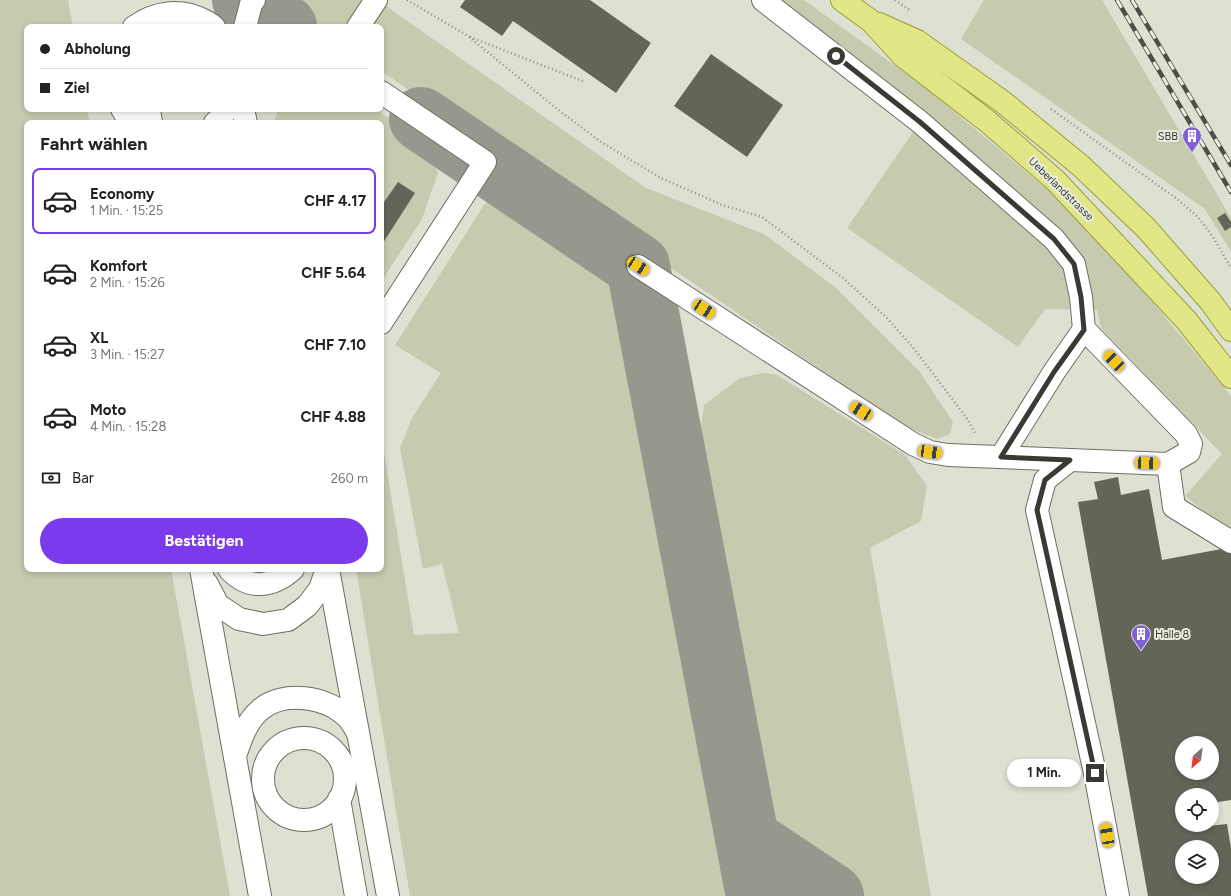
<!DOCTYPE html>
<html lang="de">
<meta charset="utf-8">
<style>
body{margin:0;font-family:Figtree,sans-serif;background:#f2f2f2;color:#222;height:100vh;display:flex;flex-direction:column;font-size:15px;white-space:nowrap}
*{box-sizing:border-box;margin:0}
p{font-size:13px;color:#767676}
.icon{flex:none;width:22px;height:22px;fill:none;stroke:currentColor;stroke-width:2;stroke-linecap:round;stroke-linejoin:round}
.map{position:relative;flex:1;overflow:hidden}
.panel{position:absolute;left:24px;top:120px;width:360px;height:452px;display:flex;flex-direction:column;background:#fff;border-radius:8px;box-shadow:0 2px 6px #0003}
.panel>*{flex:none}
.banner{position:absolute;left:24px;top:24px;width:360px;height:88px;border-radius:8px;box-shadow:0 2px 6px #0003;display:grid;align-content:center;height:88px;padding:0 16px;background:#fff}
.needle{width:26px;rotate:208deg}
.tools{position:absolute;left:1175px;top:736px;display:grid;gap:8px}
.tools a{display:grid;place-items:center;width:44px;height:44px;border-radius:50%;background:#fff;box-shadow:0 2px 6px #0003;font-size:20px}
.end{position:absolute;width:18px;height:18px;margin:-9px;border:5px solid #3a3a35;background:#fff;box-shadow:0 0 0 2px #fff}
.from{border-radius:50%}
.bubble{position:absolute;height:28px;border-radius:14px;background:#fff;box-shadow:0 2px 6px #0003;font-size:13px;font-weight:700;line-height:28px;text-align:center}
.car{position:absolute;width:12px;height:24px;margin:-12px -6px;border-radius:5px;box-shadow:0 0 3px 1px #0007;background:linear-gradient(#f5c518 24%,#345 0 40%,#f5c518 0 76%,#345 0 86%,#f5c518 0)}
.banner b{display:flex;align-items:center;gap:14px;height:38px;font-size:15px}
.banner b+b{border-top:1px solid #e0e0e0}
.banner i{width:10px;height:10px;background:#222}
ul{padding:0;list-style:none}
li{display:flex;align-items:center;gap:12px;height:66px;margin:0 8px 6px;padding:0 8px;border:2px solid transparent;border-radius:8px}
li div{flex:1}
li b{display:block;font-size:15px}
li em{font-style:normal;font-weight:700}
li.current{border-color:#7c3aed}
li>.icon{width:36px;height:36px;stroke-width:1.5}
h2{padding:0 16px;font-size:18px;line-height:48px}
.pay{display:flex;align-items:center;gap:10px;height:44px;padding:0 16px;font-size:15px}
.pay p{margin-inline-start:auto}
.button{display:flex;gap:8px;margin-top:auto;padding:8px 16px}
.button a{flex:1;height:46px;border-radius:24px;background:#7c3aed;color:#fff;font-size:16px;font-weight:700;line-height:46px;text-align:center}
.map>svg:first-child{display:block}
.green{fill:#c7caaf}
.lines{fill:none;stroke-linecap:round;stroke-linejoin:round}
.taxiway{stroke:#96978d;stroke-width:64}
.building{fill:#646559;fill-rule:evenodd}
.minor-casing{stroke:#6e6f63;stroke-width:24}
.major-casing{stroke:#9a9f35;stroke-width:24}
.path{stroke:#8b8c82;stroke-width:2.5;stroke-dasharray:1 3;stroke-linecap:butt}
.minor{stroke:#fff;stroke-width:22}
.major{stroke:#e1e686;stroke-width:22}
.rail-casing{stroke:#4d4e48;stroke-width:4.5}
.rail{stroke:#ebeddf;stroke-width:3;stroke-dasharray:9;stroke-linecap:butt}
.route{stroke:#3a3a35;stroke-width:5}
.labels{text-anchor:middle;dominant-baseline:central;stroke-width:4;stroke-linejoin:round;paint-order:stroke}
.poi-label{font-size:11px;fill:#3a3a35;stroke:#ebeddf;text-anchor:end}
.street-label{font-size:11px;fill:#3a3a35;stroke:#ebeddf}
</style>
<div class="map">
<svg width="1231" height="896" viewBox="0 0 1231 896">
<rect width="100%" height="100%" fill="#dee0d2"/>
<g class="green">
<path d="M 0,0 L 68,0 L 73,27 L 27,27 L 27,109 L 87,109 L 90,123 L 27,123 L 27,569 L 171,569 L 230,896 L 0,896 Z"/>
<path d="M 277,0 L 379,0 L 393,11 L 646,188 L 764,234 L 835,287 L 919,371 L 953,422 L 950,434 L 937,439 L 919,432 L 895,420 L 381,71 L 381,27 L 316,27 Z"/>
<path d="M 777,0 L 804,0 L 929,90 L 1050,192 L 1131,276 L 1231,396 L 1231,533 L 1185,496 L 1222,454 L 1101,328 L 1097,310 L 1045,309 L 1018,347 L 847,228 L 924,116 Z"/>
<path d="M 984,0 L 1102,0 L 1231,218 L 1231,252 L 1205,209 L 961,39 Z"/>
<path d="M 278,109 L 375,109 L 425,141 L 438,173 L 422,219 L 381,282 L 381,123 L 274,123 Z"/>
<path d="M 505,196 L 572,241 L 596,267 L 621,303 L 642,352 L 738,896 L 410,896 L 356,569 L 381,569 L 381,449 L 384,452 L 414,635 L 459,633 L 442,564 L 423,569 L 400,448 L 412,418 L 441,373 L 395,345 L 484,205 L 494,197 Z"/>
<path d="M 763,373 L 777,375 L 905,455 L 927,486 L 921,521 L 870,548 L 931,896 L 775,896 L 696,468 L 704,405 L 740,378 Z"/>
</g>
<g class="lines">
<g class="taxiway">
<path d="M 244,0 L 285,27"/>
<path d="M 421,119 L 638,266 L 758,896"/>
<path d="M 748,840 L 832,896"/>
</g>
</g>
<g class="building">
<path d="M 465,0 L 590,0 L 651,43 L 616,93 L 513,21 L 502,36 L 460,7 Z"/>
<path d="M 711,54 L 783,105 L 747,157 L 674,106 Z"/>
<path d="M 398,182 L 415,193 L 381,246 L 381,205 L 382,205 Z"/>
<path d="M 1225,213 L 1231,222 L 1231,227 L 1225,231 L 1217,218 Z"/>
<path d="M 1118,477 L 1121,495 L 1149,489 L 1162,560 L 1227,548 L 1231,551 L 1231,800 L 1212,803 L 1212,795 L 1182,795 L 1182,825 L 1209,826 L 1227,824 L 1231,848 L 1231,896 L 1148,896 L 1078,502 L 1098,499 L 1094,482 ZM 1182,743 L 1212,743 L 1212,773 L 1182,773 ZM 1182,847 L 1212,847 L 1212,877 L 1182,877 Z"/>
</g>
<g class="lines">
<defs>
<g id="minor">
<path d="M 763,0 L 920,122 L 1054,239 L 1074,264 L 1081,297 L 1084,329 L 1186,434 L 1191,444 L 1189,452 L 1168,464 L 1174,507 L 1231,542"/>
<path d="M 134,27 C 155,12 180,8 203,20 C 207,22 211,24 214,27"/>
<path d="M 245,27 L 251,4 L 254,0"/>
<path d="M 358,27 L 376,0"/>
<path d="M 381,92 L 485,162 L 381,323"/>
<path d="M 122,109 L 127,117 L 134,123"/>
<path d="M 149,109 L 151,123"/>
<path d="M 243,109 L 246,123"/>
<path d="M 215,123 L 221,118 L 227,109"/>
<path d="M 638,266 L 913,444 L 930,452 L 948,455 L 1168,464"/>
<path d="M 1001,457 L 1054,372 L 1084,329"/>
<path d="M 1070,460 L 1045,480 L 1037,510 L 1095,773 L 1118,896"/>
<path d="M 201,569 L 260,896"/>
<path d="M 229,569 C 249,591 273,587 293,569"/>
<path d="M 328,569 L 388,896"/>
<path d="M 207,584 L 218,605 L 239,619 L 263,624 L 288,620 L 307,606 L 320,589 L 327,569"/>
<circle cx="304" cy="779" r="41"/>
<path d="M 235,756 C 241,739 246,722 260,710 C 283,690 327,696 348,718 C 352,722 355,728 358,733"/>
<path d="M 339,799 L 356,896"/>
</g>
<g id="major">
<path d="M 842,0 L 871,21 L 903,56 L 987,121 L 1055,180 L 1186,320 L 1231,377"/>
<path d="M 879,24 L 917,41 L 1003,102 L 1081,166 L 1146,228 L 1210,301 L 1231,330"/>
</g>
</defs>
<use href="#minor" class="minor-casing"/>
<use href="#major" class="major-casing"/>
<g class="path">
<path d="M 407,0 L 468,36 L 557,109 L 601,142 L 661,178 L 722,205 L 762,217 L 843,278 L 886,317 L 915,350 L 966,417 L 975,433"/>
<path d="M 895,0 L 911,11"/>
<path d="M 470,37 L 585,82"/>
<path d="M 1051,109 L 1177,199 L 1198,217 L 1213,237 L 1231,268"/>
</g>
<use href="#minor" class="minor"/>
<use href="#major" class="major"/>
<defs>
<g id="rail">
<path d="M 1117,0 L 1231,192"/>
<path d="M 1132,0 L 1231,165"/>
</g>
</defs>
<use href="#rail" class="rail-casing"/>
<use href="#rail" class="rail"/>
</g>
<g class="lines">
<path class="route" d="M 836,56 L 920,122 L 1054,239 L 1074,264 L 1081,297 L 1084,330 L 1054,372 L 1001,457 L 1070,460 L 1045,480 L 1037,510 L 1095,773"/>
</g>
<defs>
<symbol id="building-pin" viewBox="-11 -11 22 30"><path d="M0 17L-7.5 6A9.5 9.5 0 1 1 7.5 6Z" fill="#815fda" stroke="#ebeddf"/><path d="M-4-6H4V6H1V3H-1V6H-4ZM-2.5-4.3h1.7v1.8h-1.7ZM.8-4.3h1.7v1.8H.8ZM-2.5-1h1.7V.8h-1.7ZM.8-1h1.7V.8H.8Z" fill="#fff"/></symbol>
</defs>
<g fill-rule="evenodd">
<use href="#building-pin" x="1181" y="125" width="22" height="30"/>
<use href="#building-pin" x="1130" y="623" width="22" height="30"/>
</g>
<g class="labels">
<g class="poi-label">
<text x="1178" y="136">SBB</text>
<text x="1155" y="634" text-anchor="start">Halle 8</text>
</g>
<g class="street-label">
<text transform="translate(1061 189) rotate(44)">Ueberlandstrasse</text>
</g>
</g>
</svg>
<div class="tools">
<a><svg class="needle" viewBox="-14 -14 28 28"><path d="M0-13l5 13h-10z" fill="#e53935"/><path d="M0 13l5-13h-10z" fill="#767676"/></svg></a>
<a><svg class="icon" aria-label="locate" viewBox="0 0 24 24"><circle cx="12" cy="12" r="6"/><path d="M12 2v4M12 18v4M2 12h4M18 12h4"/></svg></a>
<a><svg class="icon" aria-label="layers" viewBox="0 0 24 24"><path d="M12 4l9 5-9 5-9-5zM3 14l9 5 9-5"/></svg></a>
</div>
<i class="end from" style="left:836px;top:56px"></i>
<i class="end" style="left:1095px;top:773px"></i>
<div class="bubble" style="left:1007px;top:759px;width:74px">1 Min.</div>
<i class="car" style="left:638px;top:266px;rotate:123deg"></i>
<i class="car" style="left:704px;top:309px;rotate:123deg"></i>
<i class="car" style="left:1114px;top:361px;rotate:316deg"></i>
<i class="car" style="left:861px;top:411px;rotate:302deg"></i>
<i class="car" style="left:930px;top:452px;rotate:98deg"></i>
<i class="car" style="left:1147px;top:463px;rotate:92deg"></i>
<i class="car" style="left:1107px;top:835px;rotate:350deg"></i>
<div class="banner">
<b><i class="from"></i>Abholung</b>
<b><i></i>Ziel</b>
</div>
<section class="panel">
<h2>Fahrt wählen</h2>
<ul>
<li class="current"><svg class="icon" aria-label="car" viewBox="0 0 24 24"><path d="M5 17H2v-5l4-1 3-4h7l3 4 3 1v5h-3M9 17h6M6 11h13"/><circle cx="7" cy="17" r="2"/><circle cx="17" cy="17" r="2"/></svg><div><b>Economy</b><p>1 Min. · 15:25</p></div><em>CHF 4.17</em></li>
<li><svg class="icon" aria-label="car" viewBox="0 0 24 24"><path d="M5 17H2v-5l4-1 3-4h7l3 4 3 1v5h-3M9 17h6M6 11h13"/><circle cx="7" cy="17" r="2"/><circle cx="17" cy="17" r="2"/></svg><div><b>Komfort</b><p>2 Min. · 15:26</p></div><em>CHF 5.64</em></li>
<li><svg class="icon" aria-label="car" viewBox="0 0 24 24"><path d="M5 17H2v-5l4-1 3-4h7l3 4 3 1v5h-3M9 17h6M6 11h13"/><circle cx="7" cy="17" r="2"/><circle cx="17" cy="17" r="2"/></svg><div><b>XL</b><p>3 Min. · 15:27</p></div><em>CHF 7.10</em></li>
<li><svg class="icon" aria-label="car" viewBox="0 0 24 24"><path d="M5 17H2v-5l4-1 3-4h7l3 4 3 1v5h-3M9 17h6M6 11h13"/><circle cx="7" cy="17" r="2"/><circle cx="17" cy="17" r="2"/></svg><div><b>Moto</b><p>4 Min. · 15:28</p></div><em>CHF 4.88</em></li>
</ul>
<div class="pay"><svg class="icon" aria-label="cash" viewBox="0 0 24 24"><path d="M3 7h18v10H3z"/><circle cx="12" cy="12" r="2"/></svg>Bar<p>260 m</p></div>
<div class="button"><a>Bestätigen</a></div>
</section>
</div>
